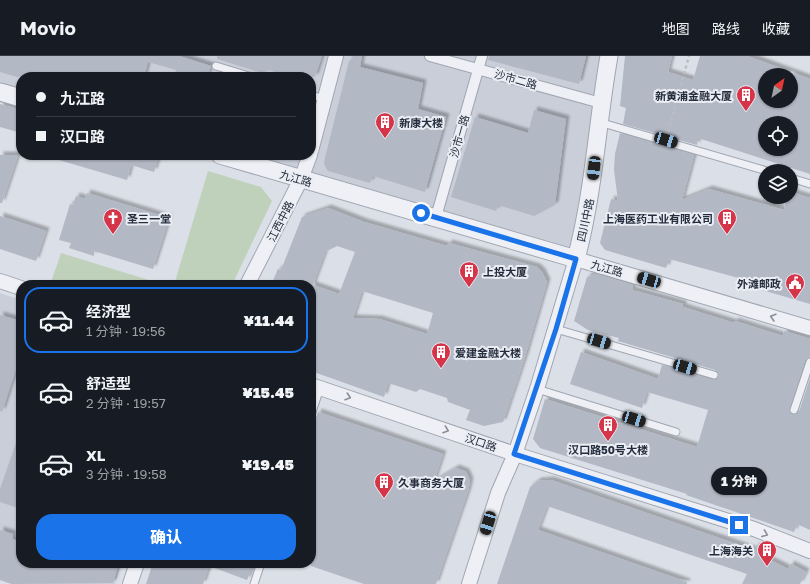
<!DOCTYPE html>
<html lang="zh">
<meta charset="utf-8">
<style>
body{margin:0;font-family:"Golos Text","Noto Sans SC",sans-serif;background:#242831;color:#f1f3f6;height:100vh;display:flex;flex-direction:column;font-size:15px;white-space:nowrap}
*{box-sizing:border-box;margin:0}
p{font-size:13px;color:#9ea1a6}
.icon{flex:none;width:22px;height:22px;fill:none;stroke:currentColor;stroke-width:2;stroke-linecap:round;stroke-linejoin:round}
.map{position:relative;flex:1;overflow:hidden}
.details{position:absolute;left:16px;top:224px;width:300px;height:288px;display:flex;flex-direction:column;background:#171b24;border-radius:16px;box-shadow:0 1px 3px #0004}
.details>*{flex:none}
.banner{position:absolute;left:16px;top:16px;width:300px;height:88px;border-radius:16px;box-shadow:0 1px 3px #0004;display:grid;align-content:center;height:88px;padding:0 20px;background:#171b24}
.needle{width:26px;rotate:33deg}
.tools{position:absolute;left:758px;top:12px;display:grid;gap:8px}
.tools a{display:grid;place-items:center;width:40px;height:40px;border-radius:50%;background:#171b24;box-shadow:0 1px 3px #0004;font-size:20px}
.end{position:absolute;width:18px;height:18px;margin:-9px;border:5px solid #1a73e8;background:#fff;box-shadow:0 0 0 2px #fff}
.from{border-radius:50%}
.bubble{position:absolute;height:28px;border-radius:14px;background:#171b24;box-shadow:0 1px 3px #0004;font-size:13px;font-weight:800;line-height:28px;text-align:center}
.car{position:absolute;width:12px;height:24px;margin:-12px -6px;border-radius:5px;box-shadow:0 0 3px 1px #0007;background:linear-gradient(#222 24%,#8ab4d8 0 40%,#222 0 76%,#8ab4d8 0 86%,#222 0)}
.banner b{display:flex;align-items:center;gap:14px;height:38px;font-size:15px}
.banner b+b{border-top:1px solid #363941}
.banner i{width:10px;height:10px;background:#f1f3f6}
ul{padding:7px 0 0;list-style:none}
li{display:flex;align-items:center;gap:12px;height:66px;margin:0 8px 6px;padding:0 12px;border:2px solid transparent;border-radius:16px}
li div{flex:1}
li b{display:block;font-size:15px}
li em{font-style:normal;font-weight:800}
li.selected{border-color:#1a73e8}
li>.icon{width:36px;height:36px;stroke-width:1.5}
.button{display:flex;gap:8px;margin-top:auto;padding:8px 20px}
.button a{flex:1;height:46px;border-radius:16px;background:#1a73e8;color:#fff;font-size:16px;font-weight:800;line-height:46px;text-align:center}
header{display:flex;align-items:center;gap:24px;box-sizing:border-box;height:56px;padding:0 20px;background:#171b24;border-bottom:1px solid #363941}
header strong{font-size:19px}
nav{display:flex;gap:22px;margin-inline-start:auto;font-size:14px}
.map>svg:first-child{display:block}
.built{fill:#c9ced9}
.green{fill:#c0d1bb}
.building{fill:#b2b8c4;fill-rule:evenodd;filter:url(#shadow)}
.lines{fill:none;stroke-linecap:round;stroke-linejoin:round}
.service-casing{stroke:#a0a6b1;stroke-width:9}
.pedestrian-casing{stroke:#a0a6b1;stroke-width:12}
.minor-casing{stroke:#a0a6b1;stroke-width:16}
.tertiary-casing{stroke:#a0a6b1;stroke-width:19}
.path{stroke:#b9bdc5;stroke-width:2.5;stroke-dasharray:3 3;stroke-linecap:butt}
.service{stroke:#eef0f5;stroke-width:7}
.pedestrian{stroke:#eef0f5;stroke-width:10}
.minor{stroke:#eef0f5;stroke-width:14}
.tertiary{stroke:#eef0f5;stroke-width:17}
.oneway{stroke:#898e99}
.route{stroke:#1a73e8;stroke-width:5}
.labels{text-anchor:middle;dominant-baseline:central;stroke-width:4;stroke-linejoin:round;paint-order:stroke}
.street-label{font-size:11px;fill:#242d3d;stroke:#eaeef4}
.poi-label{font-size:11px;font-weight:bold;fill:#242d3d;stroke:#eaeef4;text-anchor:start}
</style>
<header>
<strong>Movio</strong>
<nav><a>地图</a><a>路线</a><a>收藏</a></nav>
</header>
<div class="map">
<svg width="810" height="528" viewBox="0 0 810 528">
<defs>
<filter id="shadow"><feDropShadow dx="3.5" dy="-3.5" stdDeviation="1" flood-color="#0004"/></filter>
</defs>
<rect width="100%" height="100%" fill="#dbdfe7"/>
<g class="built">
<path d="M 0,0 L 613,0 L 576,203 L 219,99 L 311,99 L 311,21 L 21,21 L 21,42 L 0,36 Z"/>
<path d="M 0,237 L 21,244 L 21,507 L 121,507 L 115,528 L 11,528 L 0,524 Z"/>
</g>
<g class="green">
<path d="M 208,115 L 261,131 L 272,145 L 232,229 L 174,229 Z"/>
<path d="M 61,197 L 165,229 L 50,229 Z"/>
</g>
<g class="building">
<path d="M 0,0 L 179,0 L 211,10 L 207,21 L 174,21 L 176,14 L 148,6 L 144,21 L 17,21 L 0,16 Z"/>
<path d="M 217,0 L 322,0 L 315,21 L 290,21 L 266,13 L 265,18 L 217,3 Z"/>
<path d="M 356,0 L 362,0 L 360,11 L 423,27 L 418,53 L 446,61 L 425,136 L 373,120 L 370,127 L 328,115 L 325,110 L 324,106 L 349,5 Z"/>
<path d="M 489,0 L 586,0 L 579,28 L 488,4 Z"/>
<path d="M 625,0 L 672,0 L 668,16 L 693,24 L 700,0 L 747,0 L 810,23 L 810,118 L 698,82 L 697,89 L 623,68 L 626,52 L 620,50 ZM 765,19 L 791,19 L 791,45 L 765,45 ZM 765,67 L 791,67 L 791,93 L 765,93 Z"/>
<path d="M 0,48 L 21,54 L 21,77 L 0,71 Z"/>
<path d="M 534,54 L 566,63 L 555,149 L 534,160 L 498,149 L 496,155 L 451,141 L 475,61 L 528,77 Z"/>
<path d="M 620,77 L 694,99 L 682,144 L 709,133 L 784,154 L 787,141 L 791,141 L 791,136 L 810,142 L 810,248 L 762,234 L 764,229 L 669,203 L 666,212 L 605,194 L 600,187 L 611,143 L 618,145 L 614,114 L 615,98 Z"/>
<path d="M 0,99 L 18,99 L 2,147 L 0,147 Z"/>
<path d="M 52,99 L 159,99 L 154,116 L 131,109 L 127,124 L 52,102 Z"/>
<path d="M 87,137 L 169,162 L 153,213 L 94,195 L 94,200 L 69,192 L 71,187 L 59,184 L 70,148 L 73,149 L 76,140 L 85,143 Z"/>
<path d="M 328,152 L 364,166 L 447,190 L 449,187 L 537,211 L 542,216 L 547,226 L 525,301 L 503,366 L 484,370 L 466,364 L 470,354 L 448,346 L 447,342 L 420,333 L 416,336 L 388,327 L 384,341 L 311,315 L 311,229 L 271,229 L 278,213 L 281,214 L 302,161 ZM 337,190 L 355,196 L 339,238 L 313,229 L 325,196 ZM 362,235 L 433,257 L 427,278 L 379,263 L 353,262 Z"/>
<path d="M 0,160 L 46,175 L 36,205 L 0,193 Z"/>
<path d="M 596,218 L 633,229 L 632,234 L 683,248 L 683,251 L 734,267 L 735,265 L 783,280 L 784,275 L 810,283 L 810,301 L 805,304 L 789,355 L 793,359 L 799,356 L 810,322 L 810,474 L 797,468 L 794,476 L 686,439 L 687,438 L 540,392 L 533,383 L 545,343 L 697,391 L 708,354 L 647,336 L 642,352 L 570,328 L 581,296 L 658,323 L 662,309 L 713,324 L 717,323 L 719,320 L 715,314 L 618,285 L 619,282 L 588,274 L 574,265 L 587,221 Z"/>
<path d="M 0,259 L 21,265 L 21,298 L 2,356 L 0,355 Z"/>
<path d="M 318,356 L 443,398 L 434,425 L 456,412 L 466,416 L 470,425 L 468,435 L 436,528 L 364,528 L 311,510 L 311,433 L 315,420 L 311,418 L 311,376 Z"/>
<path d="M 19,378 L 21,378 L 21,453 L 0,446 L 0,433 Z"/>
<path d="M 551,424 L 754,494 L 756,490 L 770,497 L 768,503 L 788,513 L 791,508 L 806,516 L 800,528 L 742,528 L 747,518 L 547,450 L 538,474 L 687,526 L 687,528 L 497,528 L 530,431 L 538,425 Z"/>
<path d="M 0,474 L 13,478 L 12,483 L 21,486 L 21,507 L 119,507 L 113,527 L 12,528 L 0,524 Z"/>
<path d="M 153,507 L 254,507 L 247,524 L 209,510 L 203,528 L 146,528 Z"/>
</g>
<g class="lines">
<defs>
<g id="service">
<path d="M 216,10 L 252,21"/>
<path d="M 311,39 L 325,43"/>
<path d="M 599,66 L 767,115"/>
<path d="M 791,122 L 810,128"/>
<path d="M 556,273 L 714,319"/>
<path d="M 537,333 L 676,376"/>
<path d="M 794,354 L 810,306"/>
<path d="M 311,359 L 320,332"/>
<path d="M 254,528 L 261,507"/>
</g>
<g id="pedestrian">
<path d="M 430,0 L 601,47"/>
<path d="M 436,161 L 482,0"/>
</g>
<g id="minor">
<path d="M 311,95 L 336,0"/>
<path d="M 0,225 L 21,232"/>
<path d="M 247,229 L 301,123 L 310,99"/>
<path d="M 311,329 L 515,398 L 754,473 L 810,495"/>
<path d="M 130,528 L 137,507"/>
<path d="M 469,528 L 498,437 L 515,398 L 537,333 L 576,203 L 810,272"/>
</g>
<g id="tertiary">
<path d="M 0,36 L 21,42"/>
<path d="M 220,99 L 576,203 C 594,136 597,68 609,0"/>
</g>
</defs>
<use href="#service" class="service-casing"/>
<use href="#pedestrian" class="pedestrian-casing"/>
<use href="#minor" class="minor-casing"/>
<use href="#tertiary" class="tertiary-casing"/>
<path class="path" d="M 668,76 L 689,0"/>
<use href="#service" class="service"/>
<use href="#pedestrian" class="pedestrian"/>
<use href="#minor" class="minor"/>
<use href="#tertiary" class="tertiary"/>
</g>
<defs><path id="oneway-chevron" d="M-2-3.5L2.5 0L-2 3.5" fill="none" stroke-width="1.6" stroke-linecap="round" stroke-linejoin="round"/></defs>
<g class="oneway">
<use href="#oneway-chevron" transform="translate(773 261) rotate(-164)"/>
<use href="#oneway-chevron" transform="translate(348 341) rotate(18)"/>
<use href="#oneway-chevron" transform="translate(446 374) rotate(19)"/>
<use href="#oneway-chevron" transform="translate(765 478) rotate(21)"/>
</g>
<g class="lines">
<path class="route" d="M 421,157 L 576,203 L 556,273 L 514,398 L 739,469"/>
</g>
<defs>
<symbol id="building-pin" viewBox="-11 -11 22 30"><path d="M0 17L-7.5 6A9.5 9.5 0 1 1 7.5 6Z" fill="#d63549" stroke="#eaeef4"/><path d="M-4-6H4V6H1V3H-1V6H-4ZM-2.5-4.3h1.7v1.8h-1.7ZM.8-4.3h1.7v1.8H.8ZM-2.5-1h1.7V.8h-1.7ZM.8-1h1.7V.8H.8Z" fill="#fff"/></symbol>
<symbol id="church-pin" viewBox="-11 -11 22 30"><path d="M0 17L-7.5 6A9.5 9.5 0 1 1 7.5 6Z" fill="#d63549" stroke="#eaeef4"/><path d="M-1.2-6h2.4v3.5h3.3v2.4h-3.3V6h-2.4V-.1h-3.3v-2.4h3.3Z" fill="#fff"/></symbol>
<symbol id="civic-pin" viewBox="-11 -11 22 30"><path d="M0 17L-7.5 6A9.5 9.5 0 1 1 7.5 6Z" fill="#d63549" stroke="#eaeef4"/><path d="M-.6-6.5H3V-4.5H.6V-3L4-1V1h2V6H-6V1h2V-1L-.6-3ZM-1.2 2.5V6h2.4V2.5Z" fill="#fff"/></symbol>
</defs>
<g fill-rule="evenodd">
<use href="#building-pin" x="735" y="28" width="22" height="30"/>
<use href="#building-pin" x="374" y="55" width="22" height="30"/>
<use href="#church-pin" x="102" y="151" width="22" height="30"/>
<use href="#building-pin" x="716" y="151" width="22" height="30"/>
<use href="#building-pin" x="458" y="204" width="22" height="30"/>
<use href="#civic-pin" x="784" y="216" width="22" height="30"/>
<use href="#building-pin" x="430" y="285" width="22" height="30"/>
<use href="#building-pin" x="597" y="358" width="22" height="30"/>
<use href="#building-pin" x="373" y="415" width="22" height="30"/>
<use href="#building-pin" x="756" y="483" width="22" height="30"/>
</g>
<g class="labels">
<g class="street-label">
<text transform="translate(516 23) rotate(16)">沙市二路</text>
<text transform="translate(459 80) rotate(-74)">沙市一路</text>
<text transform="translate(296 122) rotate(16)">九江路</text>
<text transform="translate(585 164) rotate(-78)">四川中路</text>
<text transform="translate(280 165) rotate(-63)">江西中路</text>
<text transform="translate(607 212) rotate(16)">九江路</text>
<text transform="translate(481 386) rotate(19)">汉口路</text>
</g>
<g class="poi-label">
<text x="732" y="39" text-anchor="end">新黄浦金融大厦</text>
<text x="399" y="66">新康大楼</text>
<text x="127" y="162">圣三一堂</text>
<text x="713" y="162" text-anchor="end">上海医药工业有限公司</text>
<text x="483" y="215">上投大厦</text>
<text x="781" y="227" text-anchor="end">外滩邮政</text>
<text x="455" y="296">爱建金融大楼</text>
<text x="608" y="393" text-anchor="middle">汉口路50号大楼</text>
<text x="398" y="426">久事商务大厦</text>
<text x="753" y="494" text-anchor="end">上海海关</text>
</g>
</g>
</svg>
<div class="tools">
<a><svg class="needle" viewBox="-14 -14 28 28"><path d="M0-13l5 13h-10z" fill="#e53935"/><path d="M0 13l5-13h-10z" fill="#9ea1a6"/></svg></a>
<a><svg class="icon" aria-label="locate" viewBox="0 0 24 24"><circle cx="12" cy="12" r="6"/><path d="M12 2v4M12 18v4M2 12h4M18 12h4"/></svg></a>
<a><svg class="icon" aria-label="layers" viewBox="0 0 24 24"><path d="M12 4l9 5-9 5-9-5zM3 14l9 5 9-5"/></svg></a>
</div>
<i class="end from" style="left:421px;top:157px"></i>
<i class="end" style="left:739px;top:469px"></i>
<div class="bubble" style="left:711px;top:411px;width:56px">1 分钟</div>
<i class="car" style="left:666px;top:84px;rotate:107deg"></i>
<i class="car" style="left:594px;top:112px;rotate:187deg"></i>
<i class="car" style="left:649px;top:224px;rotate:286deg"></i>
<i class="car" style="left:599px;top:285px;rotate:107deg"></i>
<i class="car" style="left:685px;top:311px;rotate:106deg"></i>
<i class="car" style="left:634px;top:363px;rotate:107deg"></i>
<i class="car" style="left:488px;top:467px;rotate:197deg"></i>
<div class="banner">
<b><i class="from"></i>九江路</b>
<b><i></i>汉口路</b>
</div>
<section class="details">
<ul>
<li class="selected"><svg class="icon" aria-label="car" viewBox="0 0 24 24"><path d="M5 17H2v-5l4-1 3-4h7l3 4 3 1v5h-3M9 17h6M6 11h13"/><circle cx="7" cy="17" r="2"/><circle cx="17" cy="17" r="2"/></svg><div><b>经济型</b><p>1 分钟 · 19:56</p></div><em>¥11.44</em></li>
<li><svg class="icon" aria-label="car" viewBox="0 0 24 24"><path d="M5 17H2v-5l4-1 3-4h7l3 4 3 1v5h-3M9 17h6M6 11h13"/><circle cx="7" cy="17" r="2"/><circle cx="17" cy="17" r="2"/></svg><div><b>舒适型</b><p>2 分钟 · 19:57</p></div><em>¥15.45</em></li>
<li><svg class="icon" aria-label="car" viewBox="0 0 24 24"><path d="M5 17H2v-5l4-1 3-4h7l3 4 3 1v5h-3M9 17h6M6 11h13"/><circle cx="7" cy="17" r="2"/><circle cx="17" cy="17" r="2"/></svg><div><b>XL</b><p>3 分钟 · 19:58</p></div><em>¥19.45</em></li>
</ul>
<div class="button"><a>确认</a></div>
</section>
</div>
